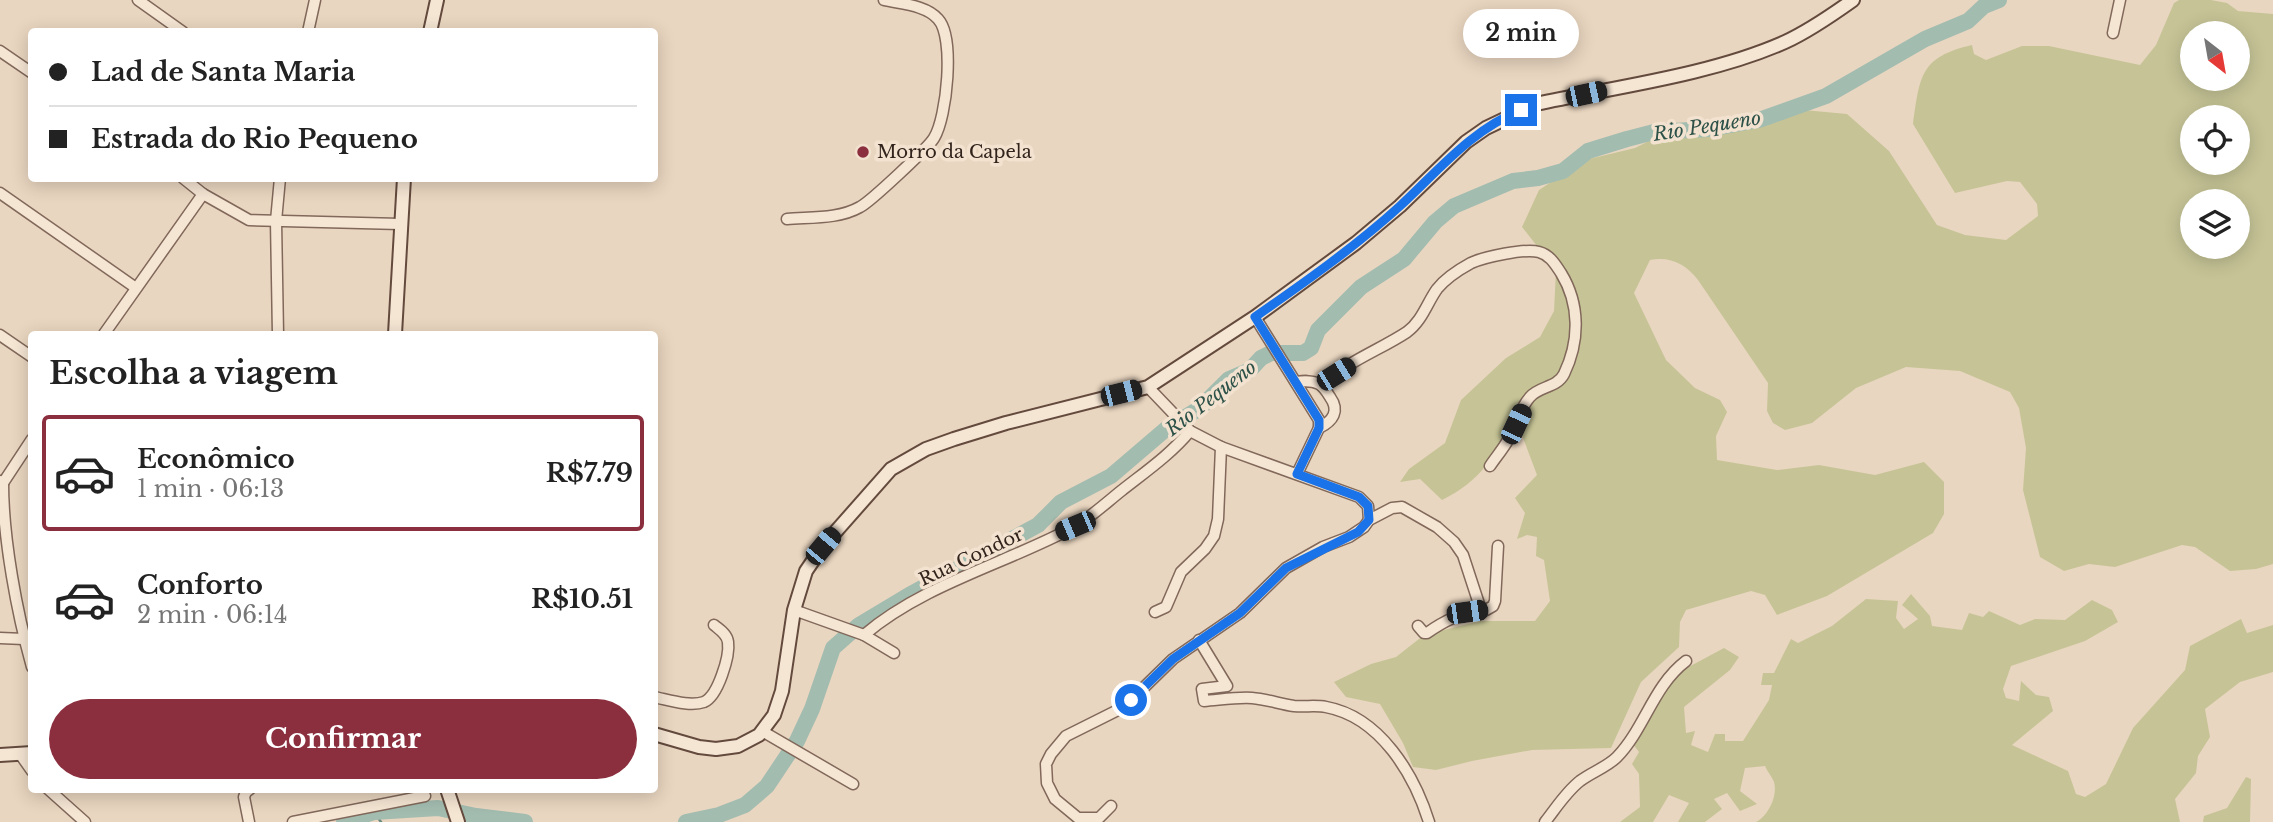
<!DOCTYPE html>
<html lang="pt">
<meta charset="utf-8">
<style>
body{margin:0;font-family:"Libre Baskerville",serif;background:#f2f2f2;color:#222;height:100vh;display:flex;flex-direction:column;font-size:26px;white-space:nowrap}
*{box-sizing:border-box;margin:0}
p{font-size:23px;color:#767676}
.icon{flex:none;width:38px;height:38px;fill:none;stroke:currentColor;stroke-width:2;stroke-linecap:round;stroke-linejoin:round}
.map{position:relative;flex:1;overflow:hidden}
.details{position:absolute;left:28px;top:331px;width:630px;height:462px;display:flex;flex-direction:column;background:#fff;border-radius:7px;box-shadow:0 4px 18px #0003}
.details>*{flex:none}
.banner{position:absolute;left:28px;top:28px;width:630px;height:154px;border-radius:7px;box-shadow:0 4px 18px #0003;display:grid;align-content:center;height:154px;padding:0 21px;background:#fff}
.needle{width:46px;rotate:149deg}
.controls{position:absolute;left:2180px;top:21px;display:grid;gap:14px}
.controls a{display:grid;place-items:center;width:70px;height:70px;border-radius:50%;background:#fff;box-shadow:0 4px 18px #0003;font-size:35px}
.end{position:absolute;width:32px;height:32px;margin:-16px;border:9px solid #1a73e8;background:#fff;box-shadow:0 0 0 4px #fff}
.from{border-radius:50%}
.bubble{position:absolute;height:49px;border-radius:24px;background:#fff;box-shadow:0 4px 18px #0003;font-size:23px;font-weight:700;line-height:49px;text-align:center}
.car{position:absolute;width:21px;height:42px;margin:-21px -10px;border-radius:9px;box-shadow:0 0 5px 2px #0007;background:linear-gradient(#222 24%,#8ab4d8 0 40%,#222 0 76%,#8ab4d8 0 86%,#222 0)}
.banner b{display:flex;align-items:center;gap:24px;height:66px;font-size:26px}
.banner b+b{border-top:2px solid #e0e0e0}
.banner i{width:18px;height:18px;background:#222}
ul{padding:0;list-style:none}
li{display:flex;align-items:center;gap:21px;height:116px;margin:0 14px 10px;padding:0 7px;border:4px solid transparent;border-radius:7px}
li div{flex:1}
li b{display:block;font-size:26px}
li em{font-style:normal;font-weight:700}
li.active{border-color:#8b2f3f}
li>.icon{width:63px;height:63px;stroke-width:1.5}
h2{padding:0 21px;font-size:32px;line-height:84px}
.primary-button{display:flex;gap:14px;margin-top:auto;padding:14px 21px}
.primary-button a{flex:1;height:80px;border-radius:42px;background:#8b2f3f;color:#fff;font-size:28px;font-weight:700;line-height:80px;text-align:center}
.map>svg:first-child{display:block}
.green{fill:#c6c496;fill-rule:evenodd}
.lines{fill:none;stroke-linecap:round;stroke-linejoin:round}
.stream{stroke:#6b897c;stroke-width:2.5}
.river{stroke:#a3bcb0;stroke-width:16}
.street-casing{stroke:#81685a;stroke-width:13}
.secondary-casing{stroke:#634a3d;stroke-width:16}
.street{stroke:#f5e5d3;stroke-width:10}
.secondary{stroke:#f5e5d3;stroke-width:12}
.route{stroke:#1a73e8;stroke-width:9}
.poi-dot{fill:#8b2f3f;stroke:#f2e2cf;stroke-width:2.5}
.labels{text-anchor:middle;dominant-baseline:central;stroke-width:7;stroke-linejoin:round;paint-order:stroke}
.poi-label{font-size:18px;fill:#32241d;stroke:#f2e2cf;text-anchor:start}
.street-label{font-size:18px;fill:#32241d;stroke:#f2e2cf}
.water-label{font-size:19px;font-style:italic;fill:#2d5148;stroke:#f2e2cf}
</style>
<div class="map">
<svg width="2273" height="822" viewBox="0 0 2273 822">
<rect width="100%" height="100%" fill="#e9d6c0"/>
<g class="green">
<path d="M 2179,0 L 2211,0 L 2227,3 L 2238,11 L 2273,14 L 2273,564 L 2256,569 L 2230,571 L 2195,547 L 2182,545 L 2115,567 L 2089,564 L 2064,571 L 2040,557 L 2023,490 L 2026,448 L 2019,408 L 2010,392 L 1960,371 L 1906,367 L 1856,388 L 1812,423 L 1785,430 L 1773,423 L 1767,411 L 1768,383 L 1698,280 C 1686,264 1670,256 1650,260 L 1634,293 L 1666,360 L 1695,388 L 1720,400 L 1727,412 L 1716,436 L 1717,460 L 1777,470 L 1819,465 L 1875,475 L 1924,462 L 1944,482 L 1944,514 L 1933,533 L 1827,596 L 1777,615 L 1765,595 L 1751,591 L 1686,610 L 1680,622 L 1679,647 L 1641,682 L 1611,748 L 1532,750 L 1472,761 L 1436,770 L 1413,767 L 1403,743 L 1380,704 L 1346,697 L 1334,682 L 1371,664 L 1396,657 L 1424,635 L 1480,621 L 1535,621 L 1550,601 L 1544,560 L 1536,556 L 1537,537 L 1527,535 L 1517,539 L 1525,513 L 1515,498 L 1537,475 L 1517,422 C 1492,458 1482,480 1442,500 L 1420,479 L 1400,482 L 1409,469 L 1445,443 L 1461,400 L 1506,358 L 1540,337 L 1554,311 L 1556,270 L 1522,227 L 1539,190 L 1585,160 L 1635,148 L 1677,127 L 1741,125 L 1793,109 L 1847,114 L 1889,151 L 1937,225 L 1965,235 L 2006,240 L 2038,216 L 2037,204 L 2020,182 L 2007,181 L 1955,193 L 1913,124 C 1920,76 1920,57 1972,45 L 1974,54 L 1986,60 L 2022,46 L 2049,46 L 2140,65 L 2156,45 L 2174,3 ZM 2193,33 L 2238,33 L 2238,79 L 2193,79 ZM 2193,117 L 2238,117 L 2238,163 L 2193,163 ZM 2193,201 L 2238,201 L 2238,247 L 2193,247 Z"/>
<path d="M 1911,594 L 1930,616 L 1932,626 L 1962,630 L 1969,613 L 1983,617 L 1989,611 L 2020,625 L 2035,619 L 2065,620 L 2092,600 L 2112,610 L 2118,622 L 2085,641 L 2011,666 L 2003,689 L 2006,698 L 2019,701 L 2021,681 L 2036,695 L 2049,697 L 2053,711 L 2012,745 L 2068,771 L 2076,794 L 2085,797 L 2106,784 L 2133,728 L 2185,670 L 2190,646 L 2241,619 L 2247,633 L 2273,625 L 2273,672 L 2240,682 L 2205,709 L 2210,737 L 2198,756 L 2196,773 L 2175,799 L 2180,822 L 1756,822 C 1768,816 1778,796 1774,782 C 1772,777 1767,771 1765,766 L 1745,768 L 1740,791 L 1757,804 L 1740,811 L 1727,793 L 1714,799 L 1722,809 L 1705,822 L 1678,822 L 1689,803 L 1669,795 L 1653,822 L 1620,822 L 1640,807 L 1639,774 L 1632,764 L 1639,752 L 1632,743 L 1668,678 L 1724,648 L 1739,657 L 1730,670 L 1684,707 L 1686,733 L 1695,731 L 1691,745 L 1708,752 L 1715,734 L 1725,734 L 1725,741 L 1743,741 L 1769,700 L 1772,685 L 1761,685 L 1763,673 L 1774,673 L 1791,639 L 1798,643 L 1832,626 L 1866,599 L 1898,601 L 1896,618 L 1904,629 L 1918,619 L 1902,605 Z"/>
<path d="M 2246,777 L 2251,779 L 2250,822 L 2203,822 L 2204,816 L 2227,808 Z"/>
</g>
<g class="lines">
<path class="stream" d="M 374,812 L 381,822"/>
<g class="river">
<path d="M 344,822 L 374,812 L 438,808 L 476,816 L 525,822"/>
<path d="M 686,822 L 719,815 L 745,805 L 767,786 L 797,741 L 812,709 L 833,648 L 859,625 L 909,595 L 1038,525 L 1061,502 L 1111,476 L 1166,429 L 1200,408 L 1229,379 L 1250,370 L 1261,358 L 1271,353 L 1303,353 L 1311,348 L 1318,330 L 1361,287 L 1404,259 L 1435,222 L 1454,206 L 1513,181 L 1538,178 L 1563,171 L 1588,151 L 1627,139 L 1654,132 L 1709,129 L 1759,120 L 1826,96 L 1925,39 L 1968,21 L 1984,6 L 1999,0"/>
</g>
<defs>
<g id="street">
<path d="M 138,0 L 183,32"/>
<path d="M 308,32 L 315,0"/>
<path d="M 2113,33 L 2120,0"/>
<path d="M 0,51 L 32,73"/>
<path d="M 183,178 L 203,194 L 249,220 L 400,224"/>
<path d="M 0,193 L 136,288"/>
<path d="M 787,219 C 811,217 839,219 860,207 C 870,202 929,147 934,138 C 947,117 955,37 938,19 C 926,5 901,4 884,0"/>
<path d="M 1255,317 L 1319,420 L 1319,428 L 1297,474"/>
<path d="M 104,334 L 203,194"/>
<path d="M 278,334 L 276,221 L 280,178"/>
<path d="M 0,335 L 32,357"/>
<path d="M 1296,382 C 1303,381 1311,380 1319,384 C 1324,387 1327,392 1330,397 C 1340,411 1333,421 1319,428"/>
<path d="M 1322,386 C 1345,362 1380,350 1407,332 C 1422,321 1427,303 1437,289 C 1445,279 1460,269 1471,263 C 1484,257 1525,248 1539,252 C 1550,255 1555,264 1561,273 C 1580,304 1580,341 1564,374 C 1557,388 1539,386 1530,397 C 1520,408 1515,426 1508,440 C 1503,449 1496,457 1490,466"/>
<path d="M 1148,387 L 1190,431 L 1221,447 L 1359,497 L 1368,506 L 1369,520"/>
<path d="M 0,481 L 3,483 C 3,539 17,613 32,667"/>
<path d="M 3,483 L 32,439"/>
<path d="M 794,610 L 864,635 L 894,653"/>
<path d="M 1155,612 L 1166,607 L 1181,572 L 1205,549 L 1214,536 L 1218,519 L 1221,447"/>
<path d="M 1418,626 L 1424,633 L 1427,633 C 1444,621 1460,613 1482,610"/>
<path d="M 864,635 C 924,584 1005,564 1074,527 C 1091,517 1106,503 1121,491 C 1145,472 1170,455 1190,431"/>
<path d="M 0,638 L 24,639"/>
<path d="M 1199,640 L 1227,686 L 1202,689 L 1204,701 C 1219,700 1236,697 1252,698 C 1266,699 1280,704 1294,706 C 1305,707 1316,705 1326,707 C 1380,717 1414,774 1429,822"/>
<path d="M 654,697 C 669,700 690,707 704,702 C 718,696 730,656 728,642 C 727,634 720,630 714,625"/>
<path d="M 762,731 L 853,784"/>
<path d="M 20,754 L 32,771"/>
<path d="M 48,789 L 85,822"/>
<path d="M 1111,806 L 1099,818 L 1078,818 L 1055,799 L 1047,783 L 1046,764 L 1051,754 L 1066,736 L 1118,710 L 1131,700 L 1173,659 L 1240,613 L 1286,568 L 1323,547 L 1349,537 L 1364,527 L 1369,520 L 1392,508 L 1402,507 L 1437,527 L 1454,542 L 1463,555 L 1480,607 L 1486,610 L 1493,606 L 1495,601 L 1498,546"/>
<path d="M 249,822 L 244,797 L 246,792 L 250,789"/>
<path d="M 293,822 L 425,796"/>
<path d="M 1545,822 C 1556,808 1566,792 1580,781 C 1592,772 1607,767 1617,757 C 1645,728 1653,686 1686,661"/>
</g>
<g id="secondary">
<path d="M 430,32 L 437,0"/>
<path d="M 395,334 L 404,178"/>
<path d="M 654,734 L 699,747 L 716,749 L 738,746 L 759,735 L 774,715 L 782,691 L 794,610 L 806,571 L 823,546 L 891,469 L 926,449 L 954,439 L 1006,423 L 1148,387 L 1255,317 L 1356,243 L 1400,206 L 1466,142 L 1486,128 L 1536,104 C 1615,87 1711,75 1785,42 C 1809,31 1832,15 1853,0"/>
<path d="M 0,755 L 32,753"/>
<path d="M 447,789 L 458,822"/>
</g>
</defs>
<use href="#street" class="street-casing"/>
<use href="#secondary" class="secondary-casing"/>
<use href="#street" class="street"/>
<use href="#secondary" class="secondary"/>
</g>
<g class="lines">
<path class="route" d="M 1131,700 L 1173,659 L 1240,613 L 1286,568 L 1358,532 L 1369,520 L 1368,506 L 1359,497 L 1297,474 L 1319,428 L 1319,420 L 1255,317 C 1305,282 1355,247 1400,206 C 1439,170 1471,130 1521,110"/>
</g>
<circle class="poi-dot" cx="863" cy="152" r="7"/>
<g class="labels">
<g class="poi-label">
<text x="877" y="152">Morro da Capela</text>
</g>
<g class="street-label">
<text transform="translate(971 557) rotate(-25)">Rua Condor</text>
</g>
<g class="water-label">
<text transform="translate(1707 126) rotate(-9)">Rio Pequeno</text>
<text transform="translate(1211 398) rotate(-38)">Rio Pequeno</text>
</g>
</g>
</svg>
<div class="controls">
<a><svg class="needle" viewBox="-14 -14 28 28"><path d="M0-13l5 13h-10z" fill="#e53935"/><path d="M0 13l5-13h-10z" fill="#767676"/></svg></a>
<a><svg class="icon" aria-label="locate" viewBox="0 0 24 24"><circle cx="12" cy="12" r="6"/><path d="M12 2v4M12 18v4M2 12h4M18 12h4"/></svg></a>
<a><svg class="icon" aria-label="layers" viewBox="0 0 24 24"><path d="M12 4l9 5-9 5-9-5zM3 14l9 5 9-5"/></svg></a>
</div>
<i class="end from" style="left:1131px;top:700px"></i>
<i class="end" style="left:1521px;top:110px"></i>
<div class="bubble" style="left:1463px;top:9px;width:116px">2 min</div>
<i class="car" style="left:1586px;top:94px;rotate:78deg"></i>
<i class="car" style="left:1336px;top:374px;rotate:58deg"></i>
<i class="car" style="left:1121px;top:393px;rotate:76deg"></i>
<i class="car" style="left:1516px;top:424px;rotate:25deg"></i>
<i class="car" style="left:1075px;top:526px;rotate:247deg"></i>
<i class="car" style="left:823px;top:546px;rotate:40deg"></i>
<i class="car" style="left:1467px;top:612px;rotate:82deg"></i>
<div class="banner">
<b><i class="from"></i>Lad de Santa Maria</b>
<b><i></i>Estrada do Rio Pequeno</b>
</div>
<section class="details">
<h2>Escolha a viagem</h2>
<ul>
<li class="active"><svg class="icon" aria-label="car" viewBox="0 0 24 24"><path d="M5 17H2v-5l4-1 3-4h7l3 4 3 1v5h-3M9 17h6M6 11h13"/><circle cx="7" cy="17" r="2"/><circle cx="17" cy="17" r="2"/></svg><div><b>Econômico</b><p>1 min · 06:13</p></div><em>R$7.79</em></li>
<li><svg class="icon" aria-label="car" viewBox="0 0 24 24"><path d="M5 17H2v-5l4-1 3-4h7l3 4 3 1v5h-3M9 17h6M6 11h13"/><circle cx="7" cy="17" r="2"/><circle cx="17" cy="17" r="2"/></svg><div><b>Conforto</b><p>2 min · 06:14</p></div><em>R$10.51</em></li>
</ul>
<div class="primary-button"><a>Confirmar</a></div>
</section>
</div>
